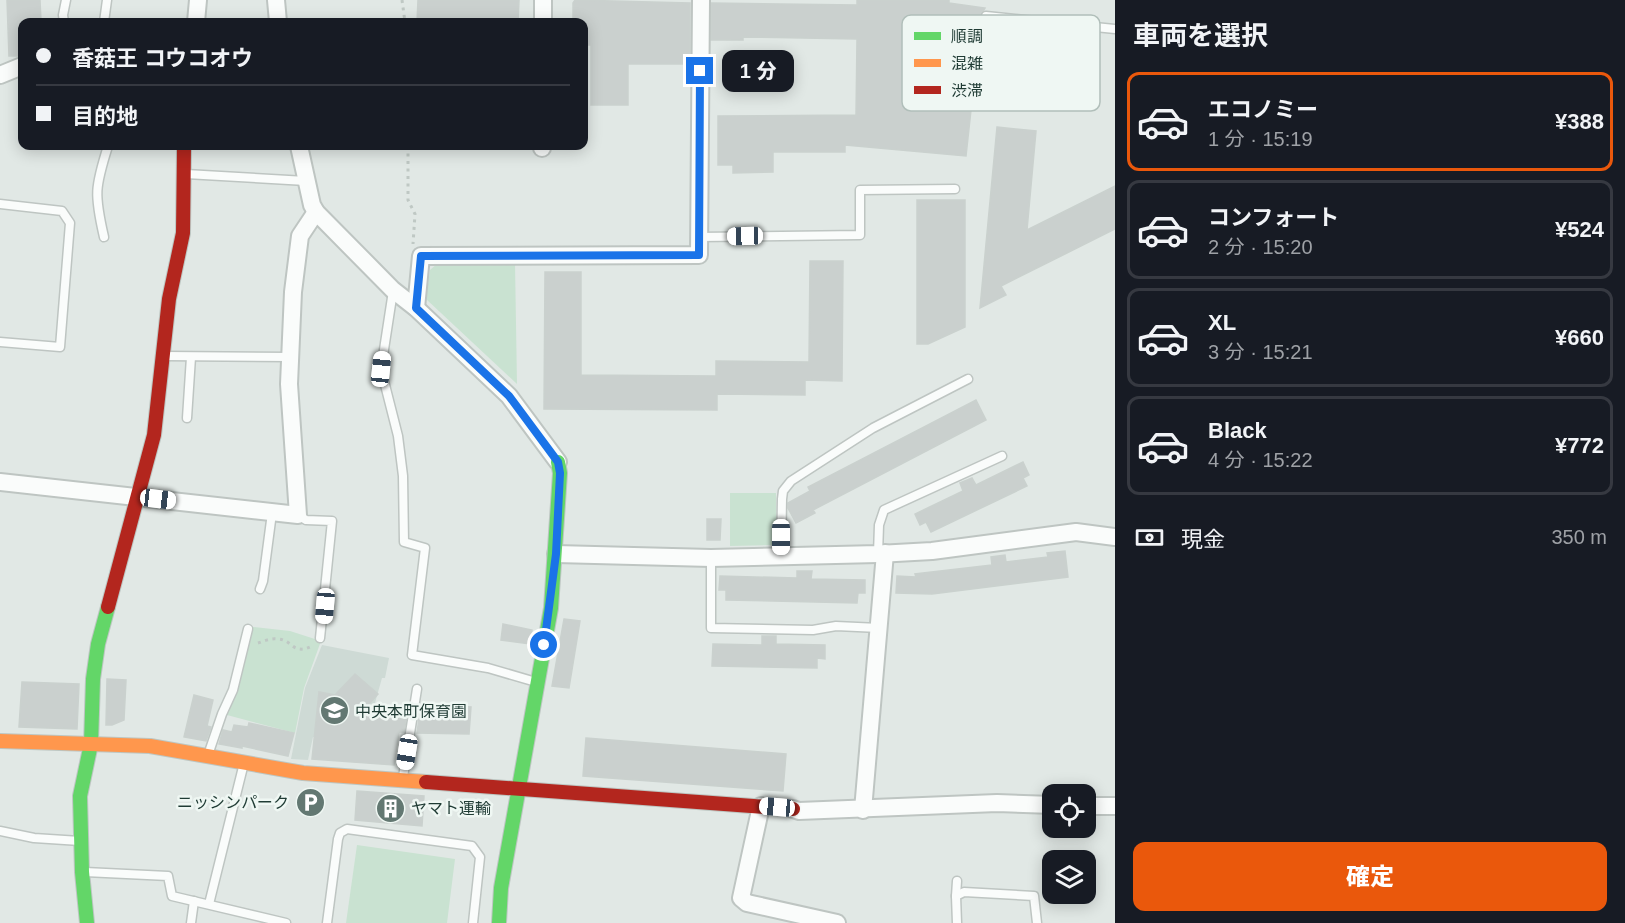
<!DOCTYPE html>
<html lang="ja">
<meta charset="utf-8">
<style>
body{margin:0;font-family:Arial,"Noto Sans JP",sans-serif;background:#20242c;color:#f1f3f6;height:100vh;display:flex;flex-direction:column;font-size:22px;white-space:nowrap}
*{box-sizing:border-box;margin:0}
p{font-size:20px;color:#9ea1a6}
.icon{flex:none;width:33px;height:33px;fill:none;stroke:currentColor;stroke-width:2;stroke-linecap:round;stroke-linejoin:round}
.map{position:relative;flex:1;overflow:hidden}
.sheet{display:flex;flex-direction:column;background:#171b24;width:510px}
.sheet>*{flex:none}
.guide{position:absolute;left:18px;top:18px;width:570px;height:132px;border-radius:12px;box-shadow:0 3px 15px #0003;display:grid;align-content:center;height:132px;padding:0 18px;background:#171b24}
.buttons{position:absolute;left:1042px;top:784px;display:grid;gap:12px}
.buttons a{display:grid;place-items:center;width:54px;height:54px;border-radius:12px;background:#171b24;box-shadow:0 3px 15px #0003;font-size:30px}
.end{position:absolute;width:27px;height:27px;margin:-14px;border:8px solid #1a73e8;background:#fff;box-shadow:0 0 0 3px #fff}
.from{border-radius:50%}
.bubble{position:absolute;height:42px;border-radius:12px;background:#171b24;box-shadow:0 3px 15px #0003;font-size:20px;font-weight:800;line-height:42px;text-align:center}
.car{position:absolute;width:18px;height:36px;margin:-18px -9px;border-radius:8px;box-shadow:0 0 4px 2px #0007;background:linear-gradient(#fff 24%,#345 0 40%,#fff 0 76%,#345 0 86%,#fff 0)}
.guide b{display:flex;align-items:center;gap:21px;height:57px;font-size:22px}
.guide b+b{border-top:2px solid #363941}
.guide i{width:15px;height:15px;background:#f1f3f6}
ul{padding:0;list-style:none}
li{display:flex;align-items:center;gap:18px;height:99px;margin:0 12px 9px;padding:0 6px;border:3px solid #363941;border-radius:12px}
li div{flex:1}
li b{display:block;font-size:22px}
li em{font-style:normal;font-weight:800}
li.current{border-color:#ea580c}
li>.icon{width:54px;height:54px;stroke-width:1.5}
h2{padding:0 18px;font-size:27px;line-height:72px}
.pay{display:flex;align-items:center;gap:15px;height:66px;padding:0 18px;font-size:22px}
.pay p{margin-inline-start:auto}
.cta{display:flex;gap:12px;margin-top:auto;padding:12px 18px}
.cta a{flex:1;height:69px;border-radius:12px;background:#ea580c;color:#fff;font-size:24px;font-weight:800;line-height:69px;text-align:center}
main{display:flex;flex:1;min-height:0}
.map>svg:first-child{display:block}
.built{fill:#cedad5}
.green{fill:#c9e2d1}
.building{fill:#cad0ce;stroke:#cad1ce;stroke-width:1.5}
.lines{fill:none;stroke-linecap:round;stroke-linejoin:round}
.lane-casing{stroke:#bec5c2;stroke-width:11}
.street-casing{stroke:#bec5c2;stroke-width:20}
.fast-casing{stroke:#bdc6c2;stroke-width:16}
.slow-casing{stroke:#bdc6c2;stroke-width:16}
.jam-casing{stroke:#bdc6c2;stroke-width:16}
.path{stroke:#bfc8c4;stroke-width:3;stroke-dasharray:3 4.5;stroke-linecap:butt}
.lane{stroke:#fafcfb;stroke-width:8}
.street{stroke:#fafcfb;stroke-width:16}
.fast{stroke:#63d668;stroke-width:14}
.slow{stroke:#ff974d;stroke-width:14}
.jam{stroke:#b3261e;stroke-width:14}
.route{stroke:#1a73e8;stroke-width:8}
.labels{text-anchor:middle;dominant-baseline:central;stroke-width:5;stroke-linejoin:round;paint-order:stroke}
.poi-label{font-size:16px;fill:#1f3b34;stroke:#eff7f3;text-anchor:start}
.key{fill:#eff7f3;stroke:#b1bfba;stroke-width:1.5}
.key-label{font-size:16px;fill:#1f3b34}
</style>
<main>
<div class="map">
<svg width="1115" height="923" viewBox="0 0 1115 923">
<rect width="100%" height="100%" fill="#e1e8e5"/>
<path class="built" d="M 322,645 L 389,658 L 385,678 L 382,678 L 369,724 L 356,743 L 313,737 L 308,760 L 291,759 L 305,688 Z"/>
<g class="green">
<path d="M 515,263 L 517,384 L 426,299 L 430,270 L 437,264 Z"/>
<path d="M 730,493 L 776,493 L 776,545 L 730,546 Z"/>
<path d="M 253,627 L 290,631 L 321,641 L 304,688 L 295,733 L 227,715 L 237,691 Z"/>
<path d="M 357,845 L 455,859 L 447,923 L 346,923 Z"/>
</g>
<g class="building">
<path d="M 7,0 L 40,0 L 41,22 L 22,22 L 22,56 L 9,56 Z"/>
<path d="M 418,0 L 519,0 L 518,22 L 417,22 Z"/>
<path d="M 575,0 L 690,3 L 690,64 L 628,64 L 628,105 L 591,105 L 591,45 L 584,45 L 584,22 L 573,22 L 573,3 Z"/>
<path d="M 857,0 L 949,0 L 949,3 L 985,8 L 980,16 L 985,22 L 984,110 L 971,110 L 966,156 L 845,145 L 845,152 L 773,152 L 773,172 L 733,173 L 733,165 L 718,165 L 718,116 L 856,115 L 857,39 L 743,37 L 743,40 L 711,40 L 711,3 L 857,5 Z"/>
<path d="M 997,127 L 1036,131 L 1027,230 L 1115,186 L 1115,229 L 1001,286 L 1006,295 L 980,308 Z"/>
<path d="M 917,200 L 965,200 L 965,327 L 928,344 L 917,344 Z"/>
<path d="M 810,261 L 843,261 L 842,381 L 805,380 L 805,395 L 717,394 L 717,410 L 544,409 L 545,272 L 581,272 L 581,375 L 716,376 L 716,361 L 809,362 Z"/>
<path d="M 976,400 L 986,420 L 813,510 L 815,513 L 796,523 L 788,508 L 788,503 L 810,491 L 808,487 Z"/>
<path d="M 1023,462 L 1029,475 L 1023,478 L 1027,486 L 931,532 L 926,522 L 920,525 L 915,514 L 963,491 L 960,483 L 972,478 L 976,485 Z"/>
<path d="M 707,519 L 721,519 L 720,540 L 707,540 Z"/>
<path d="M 1065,551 L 1068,577 L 932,594 L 896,593 L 897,576 L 916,577 L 915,574 L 992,565 L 991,557 L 1005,555 L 1006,562 L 1048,557 L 1047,553 Z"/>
<path d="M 797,571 L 812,571 L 811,579 L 865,580 L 865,593 L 858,593 L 857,603 L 726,600 L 726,590 L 719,590 L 720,576 L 797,578 Z"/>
<path d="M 564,619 L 580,621 L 569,688 L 552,686 Z"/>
<path d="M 503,624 L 532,630 L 530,644 L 501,640 Z"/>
<path d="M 762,636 L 776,636 L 776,644 L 825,645 L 825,659 L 817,658 L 817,668 L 712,666 L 713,644 L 762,645 Z"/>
<path d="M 355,674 L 378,694 L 367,706 L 407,713 L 404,732 L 399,732 L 394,765 L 312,759 L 319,692 L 335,695 Z"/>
<path d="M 107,679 L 126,680 L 124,720 L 112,725 L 106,725 Z"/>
<path d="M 22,682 L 79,684 L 77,729 L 19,727 Z"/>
<path d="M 194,695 L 213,700 L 207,726 L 211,727 L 206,741 L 184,737 Z"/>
<path d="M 421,704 L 471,707 L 469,734 L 417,733 Z"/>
<path d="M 249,723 L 294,733 L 288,756 L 242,746 L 242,748 L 219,744 L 223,730 L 232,732 L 234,725 L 248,727 Z"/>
<path d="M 586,738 L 786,754 L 783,791 L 583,776 Z"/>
<path d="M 357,791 L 424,796 L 422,826 L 355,820 Z"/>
</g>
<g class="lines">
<defs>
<g id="lane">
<path d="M 986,16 L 1115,29"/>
<path d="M 64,22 L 63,15 L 66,0"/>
<path d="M 104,22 L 107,0"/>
<path d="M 186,174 L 306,181"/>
<path d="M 0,204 L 62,211 L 70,223 L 60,347 L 0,342"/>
<path d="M 104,237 C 94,194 95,187 108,146"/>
<path d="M 699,237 L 860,235 L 860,190 L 955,189"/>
<path d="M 393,291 L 381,369 L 398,436 L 403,476 L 404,542 L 425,548 L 412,655 L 488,668 L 536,682"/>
<path d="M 165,356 L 291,357"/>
<path d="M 187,418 L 191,357"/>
<path d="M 298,515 L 306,520 L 332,521 L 320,638"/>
<path d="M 878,554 L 879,525 L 884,510 L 1002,456"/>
<path d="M 781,556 L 782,499 L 783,491 L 791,481 L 873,428 L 968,379"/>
<path d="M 711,558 L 711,628 L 813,630 L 836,626 L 879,628"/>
<path d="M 260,589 L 263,581 L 272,513"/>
<path d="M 208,755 L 222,714 L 233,690 L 248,629"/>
<path d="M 403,777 L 417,689"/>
<path d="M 0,831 L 34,838 L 80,841"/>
<path d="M 85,872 L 168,876 L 172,896 L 286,923"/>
<path d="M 956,896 L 957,881"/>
<path d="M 209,904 L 244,763"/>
<path d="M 191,923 L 194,901"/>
<path d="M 327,923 L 338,839 L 340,833 L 347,829 L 472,846 L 480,857 L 473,923"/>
<path d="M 957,923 L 956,896 L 964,892 L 1034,896 L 1037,923"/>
</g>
<g id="street">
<path d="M 276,0 L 278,22"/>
<path d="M 196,22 L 198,0"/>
<path d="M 543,22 L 543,0"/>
<path d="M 0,75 L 22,66"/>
<path d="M 299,146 L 312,205 L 316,212 L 393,290 L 416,308 L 509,396 L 558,462"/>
<path d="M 542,146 L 542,148"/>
<path d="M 416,308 L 421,256 L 699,255 L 701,0"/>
<path d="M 0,482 L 298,515 L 289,384 L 293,292 L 300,236 L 316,212"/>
<path d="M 556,554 L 711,558 L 878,554 L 932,551 L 1076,532 L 1115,537"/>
<path d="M 761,806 L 741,898 L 747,903 L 837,923"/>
<path d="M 1086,806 L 1115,806"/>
<path d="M 793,809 L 799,811 L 997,803 L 1053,805"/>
<path d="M 863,810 L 885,553"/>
</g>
<g id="fast">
<path d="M 87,923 L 82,872 L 80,796 L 91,744 L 93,679 L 98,644 L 108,607"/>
<path d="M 499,923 L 501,888 L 551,608 L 560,473 L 558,462"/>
</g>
<path id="slow" d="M 0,741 L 150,746 L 303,773 L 426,782"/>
<g id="jam">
<path d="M 108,607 L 154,435 L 169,299 L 183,233 L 184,146"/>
<path d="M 426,782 L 793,809"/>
</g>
</defs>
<use href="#lane" class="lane-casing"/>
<use href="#street" class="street-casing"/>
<use href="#fast" class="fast-casing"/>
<use href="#slow" class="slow-casing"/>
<use href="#jam" class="jam-casing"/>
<g class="path">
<path d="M 402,0 L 405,22"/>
<path d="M 408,146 L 408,200 L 415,214 L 413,244"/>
<path d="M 258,643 C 264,641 271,638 277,639 C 293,639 292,656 312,646"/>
</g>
<use href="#lane" class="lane"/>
<use href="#street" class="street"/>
<use href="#fast" class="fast"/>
<use href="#slow" class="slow"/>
<use href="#jam" class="jam"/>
</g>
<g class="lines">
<path class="route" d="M 544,645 L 556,554 L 560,473 L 558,462 L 509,396 L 416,308 L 421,256 L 699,255 L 700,71"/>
</g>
<defs>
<symbol id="school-disc" viewBox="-11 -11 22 22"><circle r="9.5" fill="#637872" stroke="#eff7f3"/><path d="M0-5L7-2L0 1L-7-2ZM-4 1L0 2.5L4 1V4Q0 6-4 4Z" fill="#fff"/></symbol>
<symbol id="parking-disc" viewBox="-11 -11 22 22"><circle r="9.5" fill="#637872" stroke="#eff7f3"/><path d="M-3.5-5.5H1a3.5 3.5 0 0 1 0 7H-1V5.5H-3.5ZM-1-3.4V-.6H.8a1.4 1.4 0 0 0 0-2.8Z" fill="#fff"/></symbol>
<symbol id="building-disc" viewBox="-11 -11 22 22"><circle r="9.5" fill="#637872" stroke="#eff7f3"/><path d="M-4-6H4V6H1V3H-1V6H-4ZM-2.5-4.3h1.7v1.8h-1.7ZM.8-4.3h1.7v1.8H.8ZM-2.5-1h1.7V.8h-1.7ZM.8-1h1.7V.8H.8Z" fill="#fff"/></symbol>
</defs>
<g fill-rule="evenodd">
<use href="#school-disc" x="318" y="694" width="33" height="33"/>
<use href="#parking-disc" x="294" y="786" width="33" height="33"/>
<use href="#building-disc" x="374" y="792" width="33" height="33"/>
</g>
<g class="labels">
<g class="poi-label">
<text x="355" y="711">中央本町保育園</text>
<text x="289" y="802" text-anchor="end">ニッシンパーク</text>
<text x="411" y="808">ヤマト運輸</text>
</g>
</g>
<rect x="902" y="15" width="198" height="96" rx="9" class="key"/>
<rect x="914" y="32" width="27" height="8" fill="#63d668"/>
<rect x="914" y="59" width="27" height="8" fill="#ff974d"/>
<rect x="914" y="86" width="27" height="8" fill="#b3261e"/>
<g class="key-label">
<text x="951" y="42">順調</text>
<text x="951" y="69">混雑</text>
<text x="951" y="96">渋滞</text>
</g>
</svg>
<div class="buttons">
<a><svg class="icon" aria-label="locate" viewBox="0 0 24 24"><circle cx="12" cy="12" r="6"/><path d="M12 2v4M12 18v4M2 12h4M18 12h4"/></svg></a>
<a><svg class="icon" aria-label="layers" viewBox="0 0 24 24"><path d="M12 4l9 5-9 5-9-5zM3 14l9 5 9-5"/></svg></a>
</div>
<i class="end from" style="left:544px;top:645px"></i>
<i class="end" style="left:700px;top:71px"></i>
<div class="bubble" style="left:722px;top:50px;width:72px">1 分</div>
<i class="car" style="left:745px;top:236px;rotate:269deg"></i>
<i class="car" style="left:381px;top:369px;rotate:6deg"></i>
<i class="car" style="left:158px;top:499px;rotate:97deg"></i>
<i class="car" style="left:781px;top:537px;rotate:180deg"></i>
<i class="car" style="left:325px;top:606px;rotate:185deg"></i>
<i class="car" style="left:407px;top:752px;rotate:189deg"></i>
<i class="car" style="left:777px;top:807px;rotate:275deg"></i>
<div class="guide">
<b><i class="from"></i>香菇王 コウコオウ</b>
<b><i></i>目的地</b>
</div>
</div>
<section class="sheet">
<h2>車両を選択</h2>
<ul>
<li class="current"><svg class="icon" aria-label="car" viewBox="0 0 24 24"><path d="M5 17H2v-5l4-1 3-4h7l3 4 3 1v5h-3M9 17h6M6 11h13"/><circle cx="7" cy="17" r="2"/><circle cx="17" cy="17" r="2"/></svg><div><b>エコノミー</b><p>1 分 · 15:19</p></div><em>¥388</em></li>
<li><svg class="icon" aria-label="car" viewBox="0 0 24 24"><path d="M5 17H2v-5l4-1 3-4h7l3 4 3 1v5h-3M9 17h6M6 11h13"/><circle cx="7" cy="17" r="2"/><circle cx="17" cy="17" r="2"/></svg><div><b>コンフォート</b><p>2 分 · 15:20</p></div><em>¥524</em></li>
<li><svg class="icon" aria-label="car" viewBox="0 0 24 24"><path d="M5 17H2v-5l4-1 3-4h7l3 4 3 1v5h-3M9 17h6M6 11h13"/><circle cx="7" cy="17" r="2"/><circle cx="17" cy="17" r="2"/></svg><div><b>XL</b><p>3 分 · 15:21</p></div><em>¥660</em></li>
<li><svg class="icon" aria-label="car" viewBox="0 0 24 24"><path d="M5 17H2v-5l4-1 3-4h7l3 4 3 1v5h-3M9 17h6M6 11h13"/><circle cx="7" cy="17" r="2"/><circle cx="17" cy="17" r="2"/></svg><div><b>Black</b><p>4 分 · 15:22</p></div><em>¥772</em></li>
</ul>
<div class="pay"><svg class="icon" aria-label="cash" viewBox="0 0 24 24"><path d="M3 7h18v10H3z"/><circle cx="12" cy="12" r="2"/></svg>現金<p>350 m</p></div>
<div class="cta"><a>確定</a></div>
</section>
</main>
